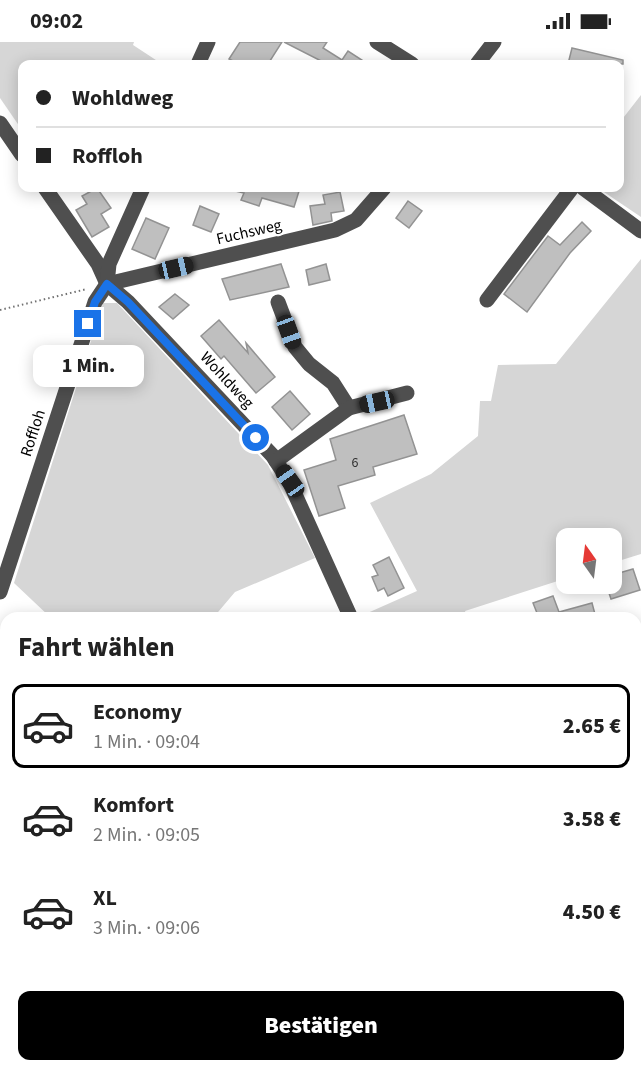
<!DOCTYPE html>
<html lang="de">
<meta charset="utf-8">
<style>
body{margin:0;font-family:"Source Sans 3",sans-serif;background:#f6f6f6;color:#222;height:100vh;display:flex;flex-direction:column;font-size:22px;white-space:nowrap}
*{box-sizing:border-box;margin:0}
p{font-size:20px;color:#767676}
.icon{flex:none;width:33px;height:33px;fill:none;stroke:currentColor;stroke-width:2;stroke-linecap:round;stroke-linejoin:round}
.map{position:relative;flex:1;overflow:hidden}
.side{position:absolute;left:0px;top:570px;width:642px;height:460px;display:flex;flex-direction:column;background:#fff;border-radius:18px 18px 0 0;box-shadow:0 3px 15px #0003}
.side>*{flex:none}
.hud{position:absolute;left:18px;top:18px;width:606px;height:132px;border-radius:12px;box-shadow:0 3px 15px #0003;display:grid;align-content:center;height:132px;padding:0 18px;background:#fff}
.needle{width:39px;rotate:346deg}
.fabs{position:absolute;left:556px;top:486px;display:grid;gap:12px}
.fabs a{display:grid;place-items:center;width:66px;height:66px;border-radius:12px;background:#fff;box-shadow:0 3px 15px #0003;font-size:30px}
.end{position:absolute;width:27px;height:27px;margin:-14px;border:8px solid #1a73e8;background:#fff;box-shadow:0 0 0 3px #fff}
.from{border-radius:50%}
.bubble{position:absolute;height:42px;border-radius:12px;background:#fff;box-shadow:0 3px 15px #0003;font-size:20px;font-weight:800;line-height:42px;text-align:center}
.car{position:absolute;width:18px;height:36px;margin:-18px -9px;border-radius:8px;box-shadow:0 0 4px 2px #0007;background:linear-gradient(#222 24%,#8ab4d8 0 40%,#222 0 76%,#8ab4d8 0 86%,#222 0)}
.hud b{display:flex;align-items:center;gap:21px;height:57px;font-size:22px}
.hud b+b{border-top:2px solid #e0e0e0}
.hud i{width:15px;height:15px;background:#222}
ul{padding:0;list-style:none}
li{display:flex;align-items:center;gap:18px;height:84px;margin:0 12px 9px;padding:0 6px;border:3px solid transparent;border-radius:12px}
li div{flex:1}
li b{display:block;font-size:22px}
li em{font-style:normal;font-weight:800}
li.on{border-color:#000}
li>.icon{width:54px;height:54px;stroke-width:1.5}
h2{padding:0 18px;font-size:27px;line-height:72px}
.button{display:flex;gap:12px;margin-top:auto;padding:12px 18px}
.button a{flex:1;height:69px;border-radius:12px;background:#000;color:#fff;font-size:24px;font-weight:800;line-height:69px;text-align:center}
.status{display:flex;justify-content:space-between;align-items:center;height:42px;padding:0 30px;background:#fff;direction:ltr}
.status svg{height:16px;fill:currentColor}
.map>svg:first-child{display:block}
.green{fill:#d6d6d6}
.building{fill:#bfbfbf;stroke:#939393;stroke-width:1.5}
.lines{fill:none;stroke-linecap:round;stroke-linejoin:round}
.path{stroke:#717171;stroke-width:2;stroke-dasharray:1.5 3;stroke-linecap:butt}
.minor{stroke:#4f4f4f;stroke-width:15}
.route{stroke:#1a73e8;stroke-width:8}
.labels{text-anchor:middle;dominant-baseline:central;stroke-width:4.5;stroke-linejoin:round;paint-order:stroke}
.number-label{font-size:14px;fill:#303030}
.street-label{font-size:16px;fill:#000;stroke:#fff}
</style>
<div class="status"><b>09:02</b><svg viewBox="0 0 49 12"><path d="M0 12V9h3v3zM5 12V6h3v6zM10 12V3h3v9zM15 12V0h3v12zM26 1h20v11H26zM47 4h2v5h-2z"/></svg></div>
<div class="map">
<svg width="641" height="1030" viewBox="0 0 641 1030">
<rect width="100%" height="100%" fill="#fff"/>
<g class="green">
<path d="M 0,0 L 134,0 L 133,3 L 162,22 L 22,22 L 22,88 L 0,56 Z"/>
<path d="M 641,53 L 641,175 L 598,146 L 620,146 L 620,80 Z"/>
<path d="M 641,217 L 641,512 L 612,521 L 612,496 L 567,496 L 567,536 L 465,569 L 467,576 L 364,576 L 363,573 L 417,549 L 370,461 L 431,432 L 478,394 L 480,359 L 491,359 L 498,323 L 556,322 Z"/>
<path d="M 103,261 L 117,261 L 268,423 L 315,516 L 235,550 L 213,576 L 51,576 L 14,541 Z"/>
<path d="M 0,949 L 6,952 L 6,1024 L 59,1025 L 61,1030 L 0,1030 Z"/>
</g>
<g class="building">
<path d="M 240,0 L 282,0 L 268,22 L 239,22 L 229,17 Z"/>
<path d="M 284,0 L 327,0 L 323,6 L 342,18 L 348,9 L 368,22 L 327,22 Z"/>
<path d="M 572,6 L 623,18 L 623,22 L 568,22 Z"/>
<path d="M 97,146 L 111,166 L 101,172 L 109,185 L 92,195 L 76,168 L 87,162 L 82,154 Z"/>
<path d="M 236,146 L 300,146 L 294,165 L 262,156 L 259,164 L 241,158 L 244,151 L 235,149 Z"/>
<path d="M 340,150 L 344,169 L 331,171 L 332,179 L 313,183 L 310,164 L 325,162 L 323,153 Z"/>
<path d="M 408,159 L 422,169 L 409,186 L 396,176 Z"/>
<path d="M 200,164 L 219,172 L 211,190 L 193,183 Z"/>
<path d="M 146,176 L 169,186 L 155,217 L 132,207 Z"/>
<path d="M 582,180 L 591,189 L 570,211 L 527,270 L 504,252 L 548,194 L 560,203 Z"/>
<path d="M 281,222 L 289,245 L 230,258 L 222,237 Z"/>
<path d="M 326,222 L 330,238 L 309,243 L 306,228 Z"/>
<path d="M 175,252 L 189,263 L 173,277 L 159,265 Z"/>
<path d="M 219,278 L 248,311 L 246,301 L 275,335 L 256,351 L 224,314 L 221,317 L 201,294 Z"/>
<path d="M 290,349 L 310,372 L 292,388 L 272,365 Z"/>
<path d="M 404,373 L 417,412 L 373,425 L 375,433 L 338,444 L 345,466 L 319,474 L 304,428 L 336,418 L 330,397 Z"/>
<path d="M 389,515 L 404,546 L 388,554 L 384,546 L 378,549 L 372,535 L 378,533 L 373,523 Z"/>
<path d="M 633,527 L 640,548 L 611,557 L 606,542 L 612,542 L 612,533 Z"/>
<path d="M 553,554 L 559,570 L 592,561 L 596,576 L 539,576 L 533,561 Z"/>
</g>
<g class="lines">
<g class="path">
<path d="M 0,268 L 87,247"/>
<path d="M 516,1030 L 516,1024"/>
</g>
<g class="minor">
<path d="M 377,0 L 412,22"/>
<path d="M 198,22 L 208,0"/>
<path d="M 477,22 L 494,0"/>
<path d="M 0,81 L 22,113"/>
<path d="M 45,146 L 98,222 L 107,242 L 128,260 L 272,413 L 289,439 L 351,576"/>
<path d="M 583,146 L 641,189"/>
<path d="M 107,242 L 335,188 L 356,178 L 384,146"/>
<path d="M 487,258 L 572,146"/>
<path d="M 278,260 L 295,305 L 309,322 L 333,341 L 349,366"/>
<path d="M 276,419 L 349,366 L 407,351"/>
<path d="M 0,550 L 95,260 L 107,242 L 109,222 L 143,146"/>
<path d="M 636,603 L 641,601"/>
<path d="M 0,891 L 6,888"/>
</g>
</g>
<g class="lines">
<path class="route" d="M 88,282 L 95,260 L 107,242 L 128,260 L 256,396"/>
</g>
<g class="labels">
<g class="number-label">
<text x="355" y="421">6</text>
</g>
<g class="street-label">
<text transform="translate(249 190) rotate(-13)">Fuchsweg</text>
<text transform="translate(227 338) rotate(47)">Wohldweg</text>
<text transform="translate(33 391) rotate(-72)">Roffloh</text>
</g>
</g>
</svg>
<div class="fabs">
<a><svg class="needle" viewBox="-14 -14 28 28"><path d="M0-13l5 13h-10z" fill="#e53935"/><path d="M0 13l5-13h-10z" fill="#767676"/></svg></a>
</div>
<i class="end from" style="left:256px;top:396px"></i>
<i class="end" style="left:88px;top:282px"></i>
<div class="bubble" style="left:33px;top:303px;width:111px">1 Min.</div>
<i class="car" style="left:176px;top:226px;rotate:77deg"></i>
<i class="car" style="left:289px;top:290px;rotate:160deg"></i>
<i class="car" style="left:377px;top:360px;rotate:258deg"></i>
<i class="car" style="left:290px;top:439px;rotate:325deg"></i>
<div class="hud">
<b><i class="from"></i>Wohldweg</b>
<b><i></i>Roffloh</b>
</div>
<section class="side">
<h2>Fahrt wählen</h2>
<ul>
<li class="on"><svg class="icon" aria-label="car" viewBox="0 0 24 24"><path d="M5 17H2v-5l4-1 3-4h7l3 4 3 1v5h-3M9 17h6M6 11h13"/><circle cx="7" cy="17" r="2"/><circle cx="17" cy="17" r="2"/></svg><div><b>Economy</b><p>1 Min. · 09:04</p></div><em>2.65 €</em></li>
<li><svg class="icon" aria-label="car" viewBox="0 0 24 24"><path d="M5 17H2v-5l4-1 3-4h7l3 4 3 1v5h-3M9 17h6M6 11h13"/><circle cx="7" cy="17" r="2"/><circle cx="17" cy="17" r="2"/></svg><div><b>Komfort</b><p>2 Min. · 09:05</p></div><em>3.58 €</em></li>
<li><svg class="icon" aria-label="car" viewBox="0 0 24 24"><path d="M5 17H2v-5l4-1 3-4h7l3 4 3 1v5h-3M9 17h6M6 11h13"/><circle cx="7" cy="17" r="2"/><circle cx="17" cy="17" r="2"/></svg><div><b>XL</b><p>3 Min. · 09:06</p></div><em>4.50 €</em></li>
</ul>
<div class="button"><a>Bestätigen</a></div>
</section>
</div>
